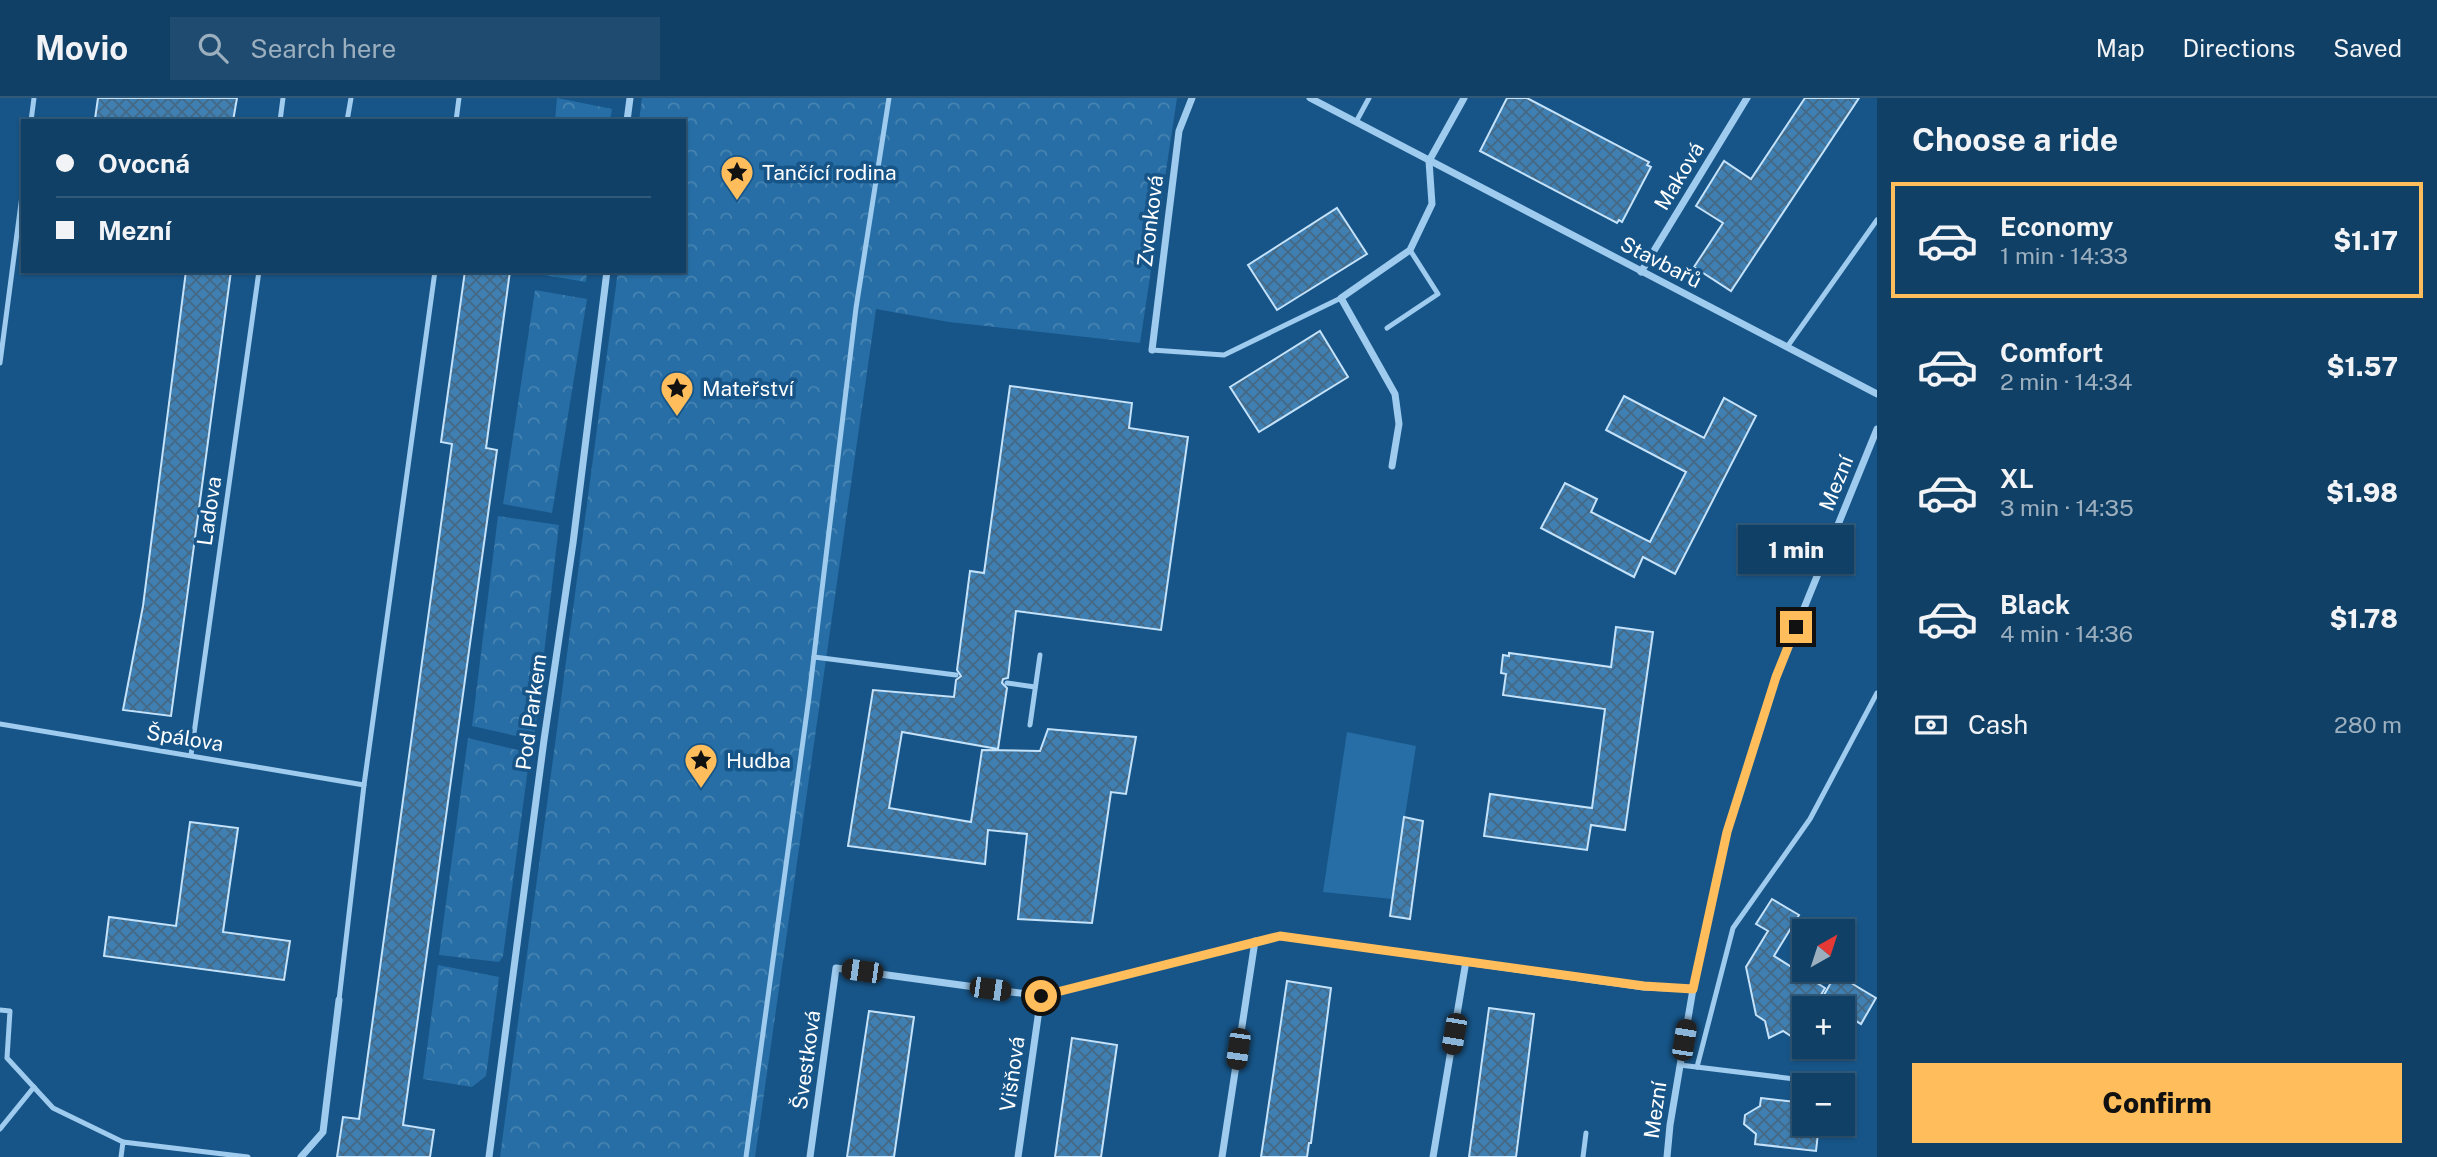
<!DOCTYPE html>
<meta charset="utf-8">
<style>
body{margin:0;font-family:"Public Sans",sans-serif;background:#1e4b6f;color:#f1f3f6;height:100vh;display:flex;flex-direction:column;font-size:26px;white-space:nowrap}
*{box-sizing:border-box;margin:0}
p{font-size:23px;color:#9cafbf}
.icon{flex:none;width:38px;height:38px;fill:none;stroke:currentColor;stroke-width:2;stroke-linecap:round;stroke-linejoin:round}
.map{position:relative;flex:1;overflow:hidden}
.panel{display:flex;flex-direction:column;background:#114066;width:560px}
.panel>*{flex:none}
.hud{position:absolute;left:21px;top:21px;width:665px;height:154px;border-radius:0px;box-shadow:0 2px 5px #0004,0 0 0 2px #30597a;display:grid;align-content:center;height:154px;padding:0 35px;background:#114066}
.needle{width:46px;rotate:39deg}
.tools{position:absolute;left:1792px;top:821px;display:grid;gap:14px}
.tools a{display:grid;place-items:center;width:63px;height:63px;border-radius:0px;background:#114066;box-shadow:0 2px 5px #0004,0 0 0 2px #30597a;font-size:35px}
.end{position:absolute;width:32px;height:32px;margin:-16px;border:9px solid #ffbd5b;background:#111;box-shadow:0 0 0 4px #111}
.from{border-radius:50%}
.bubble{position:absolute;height:49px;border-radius:0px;background:#114066;box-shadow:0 2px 5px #0004,0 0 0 2px #30597a;font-size:23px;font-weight:800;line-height:49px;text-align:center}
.car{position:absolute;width:21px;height:42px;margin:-21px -10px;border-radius:9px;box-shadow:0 0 5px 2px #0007;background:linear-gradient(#222 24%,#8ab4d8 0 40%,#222 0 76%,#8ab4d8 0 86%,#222 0)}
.hud b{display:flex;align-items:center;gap:24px;height:66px;font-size:26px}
.hud b+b{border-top:2px solid #30597a}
.hud i{width:18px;height:18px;background:#f1f3f6}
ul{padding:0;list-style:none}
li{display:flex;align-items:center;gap:21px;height:116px;margin:0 14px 10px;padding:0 21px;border:4px solid transparent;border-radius:0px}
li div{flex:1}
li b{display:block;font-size:26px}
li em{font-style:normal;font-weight:800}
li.active{border-color:#ffbd5b}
li>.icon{width:63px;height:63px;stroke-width:1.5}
h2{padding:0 35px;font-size:32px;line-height:84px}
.pay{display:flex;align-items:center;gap:18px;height:77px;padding:0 35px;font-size:26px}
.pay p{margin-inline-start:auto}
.button{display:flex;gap:14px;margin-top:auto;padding:14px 35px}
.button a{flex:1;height:80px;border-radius:0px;background:#ffbd5b;color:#111;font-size:28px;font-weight:800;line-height:80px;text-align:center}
header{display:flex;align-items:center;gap:42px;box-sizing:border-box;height:98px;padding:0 35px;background:#114066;border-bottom:2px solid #30597a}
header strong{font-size:33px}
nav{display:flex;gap:38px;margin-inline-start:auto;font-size:24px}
.search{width:490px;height:63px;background:#1e4b6f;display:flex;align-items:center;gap:18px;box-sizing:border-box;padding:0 24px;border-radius:0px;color:#9cafbf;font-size:26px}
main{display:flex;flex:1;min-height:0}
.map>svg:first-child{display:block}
.park{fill:url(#park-crowns)}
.pitch{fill:#266ea5}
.building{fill:url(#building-cross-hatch);stroke:#c4e2fa;stroke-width:2}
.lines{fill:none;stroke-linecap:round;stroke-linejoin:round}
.service{stroke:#9ecbee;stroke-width:5}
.minor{stroke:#9ecbee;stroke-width:7}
.route{stroke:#ffbd5b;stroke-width:9}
.labels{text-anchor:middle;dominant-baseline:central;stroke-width:7;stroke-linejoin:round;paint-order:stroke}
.poi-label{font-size:21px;fill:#fff;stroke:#175588;text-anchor:start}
.street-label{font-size:21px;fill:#fff;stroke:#175588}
</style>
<header>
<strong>Movio</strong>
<div class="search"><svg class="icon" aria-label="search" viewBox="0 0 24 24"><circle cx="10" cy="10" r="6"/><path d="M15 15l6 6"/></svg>Search here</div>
<nav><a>Map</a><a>Directions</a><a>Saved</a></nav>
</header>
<main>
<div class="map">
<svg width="1877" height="1059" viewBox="0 0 1877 1059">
<defs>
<pattern id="park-crowns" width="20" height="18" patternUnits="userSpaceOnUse" patternTransform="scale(1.75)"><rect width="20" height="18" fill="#266ea5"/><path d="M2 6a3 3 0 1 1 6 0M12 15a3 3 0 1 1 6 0" fill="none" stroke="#4784b2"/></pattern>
<pattern id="building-cross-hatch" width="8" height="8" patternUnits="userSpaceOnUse" patternTransform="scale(1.75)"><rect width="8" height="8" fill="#3f7fb1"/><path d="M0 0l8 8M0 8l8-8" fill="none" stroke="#456884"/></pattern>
</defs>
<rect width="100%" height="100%" fill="#175588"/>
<g class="park">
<path d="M 557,0 L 612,11 L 610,23 L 555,23 Z"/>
<path d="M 642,0 L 1177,0 L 1140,245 L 949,224 L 876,211 L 755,1059 L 500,1059 L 618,173 L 684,173 L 684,23 L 639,23 Z"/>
<path d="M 538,173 L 587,173 L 586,184 L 538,176 Z"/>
<path d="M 535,192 L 587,201 L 552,415 L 503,406 Z"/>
<path d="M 498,418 L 559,427 L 534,642 L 472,628 Z"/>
<path d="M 468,640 L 530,655 L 503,858 L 499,864 L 439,857 Z"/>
<path d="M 438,867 L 499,879 L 486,978 L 472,989 L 423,981 Z"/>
</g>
<path class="pitch" d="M 1347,634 L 1416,648 L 1392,801 L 1323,794 Z"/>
<g class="building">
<path d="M 98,0 L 237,0 L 233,23 L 111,23 L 95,21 Z"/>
<path d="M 1507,0 L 1527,0 L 1649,64 L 1647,67 L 1651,69 L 1622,124 L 1619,122 L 1617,125 L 1480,53 Z"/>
<path d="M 1805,0 L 1859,0 L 1731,193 L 1694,169 L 1723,125 L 1696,108 L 1724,63 L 1751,81 Z"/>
<path d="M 1337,110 L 1367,156 L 1277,212 L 1248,167 Z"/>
<path d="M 186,173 L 231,173 L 171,618 L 123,612 L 143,508 Z"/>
<path d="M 465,173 L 510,173 L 486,350 L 497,352 L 403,1027 L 434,1032 L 430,1059 L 337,1059 L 343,1019 L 359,1021 L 366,971 L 452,346 L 441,344 Z"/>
<path d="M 1320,233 L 1348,279 L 1259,334 L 1230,289 Z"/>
<path d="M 1010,288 L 1132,305 L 1129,330 L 1188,339 L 1161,532 L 1016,513 L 1008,580 L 1003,581 L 1002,585 L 1007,590 L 998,651 L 902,634 L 889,710 L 971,724 L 982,652 L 1040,653 L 1048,631 L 1136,639 L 1126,696 L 1111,694 L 1092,825 L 1018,821 L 1027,736 L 988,732 L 985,766 L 848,748 L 873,592 L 954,599 L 956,582 L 961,578 L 957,572 L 970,473 L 984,475 Z"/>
<path d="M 1624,298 L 1704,340 L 1724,300 L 1756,318 L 1675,476 L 1643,459 L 1634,479 L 1541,430 L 1565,385 L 1597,401 L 1591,414 L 1650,444 L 1686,374 L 1606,332 Z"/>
<path d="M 1616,529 L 1653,534 L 1625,732 L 1591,727 L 1587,752 L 1484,738 L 1490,696 L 1592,710 L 1605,611 L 1503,597 L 1506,576 L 1501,575 L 1503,557 L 1509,558 L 1509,555 L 1611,569 Z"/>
<path d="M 1404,719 L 1423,723 L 1410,821 L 1390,818 Z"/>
<path d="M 190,724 L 238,730 L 223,834 L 290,843 L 284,882 L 104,858 L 109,819 L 176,828 Z"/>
<path d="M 1772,801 L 1799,817 L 1774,858 L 1825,890 L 1813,910 L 1804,910 L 1804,924 L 1794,940 L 1783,933 L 1769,940 L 1765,923 L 1756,917 L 1746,869 L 1768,833 L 1756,826 Z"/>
<path d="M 1836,876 L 1876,900 L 1861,926 L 1843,915 L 1843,910 L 1835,910 L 1821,902 Z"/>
<path d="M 1287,883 L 1331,890 L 1311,1045 L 1309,1045 L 1307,1059 L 1261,1059 Z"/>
<path d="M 1489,910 L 1534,916 L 1516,1059 L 1469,1059 Z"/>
<path d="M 869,913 L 914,919 L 894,1059 L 847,1059 Z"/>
<path d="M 1072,940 L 1117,947 L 1101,1059 L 1055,1059 Z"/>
<path d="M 1761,1000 L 1804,1005 L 1804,1026 L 1819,1026 L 1816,1053 L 1755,1046 L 1756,1036 L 1744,1026 L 1745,1017 L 1760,1008 Z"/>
</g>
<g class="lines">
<g class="service">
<path d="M 31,23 L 34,0"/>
<path d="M 280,23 L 283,0"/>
<path d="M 347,23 L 351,0"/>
<path d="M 456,23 L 459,0"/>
<path d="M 1356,24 L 1369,0"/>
<path d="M 1387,230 L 1438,196 L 1410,152"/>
<path d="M 1787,249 L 1877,122"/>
<path d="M 1152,252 L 1224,257 L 1341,200"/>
<path d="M 0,265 L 23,90"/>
<path d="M 814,559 L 956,577"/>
<path d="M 1007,585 L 1035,589"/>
<path d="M 0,626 L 364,687"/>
<path d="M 1030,627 L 1040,557"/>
<path d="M 191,657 L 259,173"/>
<path d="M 339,902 L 364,687 L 435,173"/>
<path d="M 0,912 L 10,913 L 7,960 L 53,1010 L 123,1044"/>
<path d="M 1680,967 L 1820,984"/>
<path d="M 1697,969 L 1733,830 L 1810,721 L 1877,595"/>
<path d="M 0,1031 L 34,989"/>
<path d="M 121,1059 L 123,1044 L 248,1059"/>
<path d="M 746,1059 L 809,599 L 856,210 L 889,0"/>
<path d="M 1583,1059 L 1586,1035"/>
</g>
<g class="minor">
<path d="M 1310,0 L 1877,296"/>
<path d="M 627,23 L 630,0"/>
<path d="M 1641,174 L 1747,0"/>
<path d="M 1152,252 L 1179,33 L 1192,0"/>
<path d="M 1392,368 L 1399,326 L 1395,296 L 1341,200 L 1410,152 L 1432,106 L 1429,63 L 1464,0"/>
<path d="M 301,1059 L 323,1034 L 339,902"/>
<path d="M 489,1059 L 544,642 L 573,445 L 607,173"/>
<path d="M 810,1059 L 836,870 L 1041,898 L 1280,838 L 1644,889 L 1693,891"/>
<path d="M 1018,1059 L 1041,898"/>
<path d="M 1222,1059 L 1255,843"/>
<path d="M 1433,1059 L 1466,863"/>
<path d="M 1667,1059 L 1670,1027 L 1693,891 L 1727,734 L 1776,579 L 1877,331"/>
</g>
</g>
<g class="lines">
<path class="route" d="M 1041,898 L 1280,838 L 1644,888 L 1693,891 L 1727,734 L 1776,579 L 1796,529"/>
</g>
<defs>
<symbol id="sight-pin" viewBox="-11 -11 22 30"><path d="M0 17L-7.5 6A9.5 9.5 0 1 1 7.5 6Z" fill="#ffbd5b" stroke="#175588"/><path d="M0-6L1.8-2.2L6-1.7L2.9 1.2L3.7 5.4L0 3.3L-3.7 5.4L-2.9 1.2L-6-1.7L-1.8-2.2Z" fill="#111"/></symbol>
</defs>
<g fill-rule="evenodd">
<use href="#sight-pin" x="718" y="55" width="38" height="52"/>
<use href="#sight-pin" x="658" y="271" width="38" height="52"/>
<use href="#sight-pin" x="682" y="643" width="38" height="52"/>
</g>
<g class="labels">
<g class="poi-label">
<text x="762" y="74">Tančící rodina</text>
<text x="702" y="290">Mateřství</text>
<text x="726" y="662">Hudba</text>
</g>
<g class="street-label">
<text transform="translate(1679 78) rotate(-59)">Maková</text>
<text transform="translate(1150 123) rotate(-83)">Zvonková</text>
<text transform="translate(1661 164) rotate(27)">Stavbařů</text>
<text transform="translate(1836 385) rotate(-68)">Mezní</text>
<text transform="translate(209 413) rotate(-82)">Ladova</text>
<text transform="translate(531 614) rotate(-82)">Pod Parkem</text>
<text transform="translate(185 640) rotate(9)">Špálova</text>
<text transform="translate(806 962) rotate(-82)">Švestková</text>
<text transform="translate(1012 976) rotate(-82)">Višňová</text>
<text transform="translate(1655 1012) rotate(-82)">Mezní</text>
</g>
</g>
</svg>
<div class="tools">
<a><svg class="needle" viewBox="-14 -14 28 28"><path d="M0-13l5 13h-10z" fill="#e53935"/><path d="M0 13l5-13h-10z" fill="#9cafbf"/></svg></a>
<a>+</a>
<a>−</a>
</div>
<i class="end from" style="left:1041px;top:898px"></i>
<i class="end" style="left:1796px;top:529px"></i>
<div class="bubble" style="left:1738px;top:427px;width:116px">1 min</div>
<i class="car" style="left:862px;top:873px;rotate:278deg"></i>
<i class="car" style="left:990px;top:891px;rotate:98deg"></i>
<i class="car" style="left:1454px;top:936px;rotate:190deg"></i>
<i class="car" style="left:1684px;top:942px;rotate:9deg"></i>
<i class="car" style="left:1238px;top:951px;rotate:188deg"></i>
<div class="hud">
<b><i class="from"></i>Ovocná</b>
<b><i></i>Mezní</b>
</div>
</div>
<section class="panel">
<h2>Choose a ride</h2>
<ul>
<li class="active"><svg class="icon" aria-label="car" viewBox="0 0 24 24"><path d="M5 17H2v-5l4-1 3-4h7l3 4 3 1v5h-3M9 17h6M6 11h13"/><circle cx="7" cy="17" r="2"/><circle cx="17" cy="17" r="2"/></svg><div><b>Economy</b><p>1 min · 14:33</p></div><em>$1.17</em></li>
<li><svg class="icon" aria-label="car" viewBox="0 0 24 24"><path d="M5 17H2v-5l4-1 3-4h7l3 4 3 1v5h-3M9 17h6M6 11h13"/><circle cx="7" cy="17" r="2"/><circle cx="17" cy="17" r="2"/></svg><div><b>Comfort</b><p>2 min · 14:34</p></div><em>$1.57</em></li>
<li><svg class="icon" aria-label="car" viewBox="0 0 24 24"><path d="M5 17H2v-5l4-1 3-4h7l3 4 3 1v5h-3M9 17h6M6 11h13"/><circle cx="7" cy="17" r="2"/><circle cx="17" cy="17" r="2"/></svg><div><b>XL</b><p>3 min · 14:35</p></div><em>$1.98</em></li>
<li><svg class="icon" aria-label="car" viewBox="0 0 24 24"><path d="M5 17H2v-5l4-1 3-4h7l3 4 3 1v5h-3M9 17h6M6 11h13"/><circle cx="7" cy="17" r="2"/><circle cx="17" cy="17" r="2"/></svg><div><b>Black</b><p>4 min · 14:36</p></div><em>$1.78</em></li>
</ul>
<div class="pay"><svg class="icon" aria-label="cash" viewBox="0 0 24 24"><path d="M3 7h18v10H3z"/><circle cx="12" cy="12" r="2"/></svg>Cash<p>280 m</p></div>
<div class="button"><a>Confirm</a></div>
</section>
</main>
